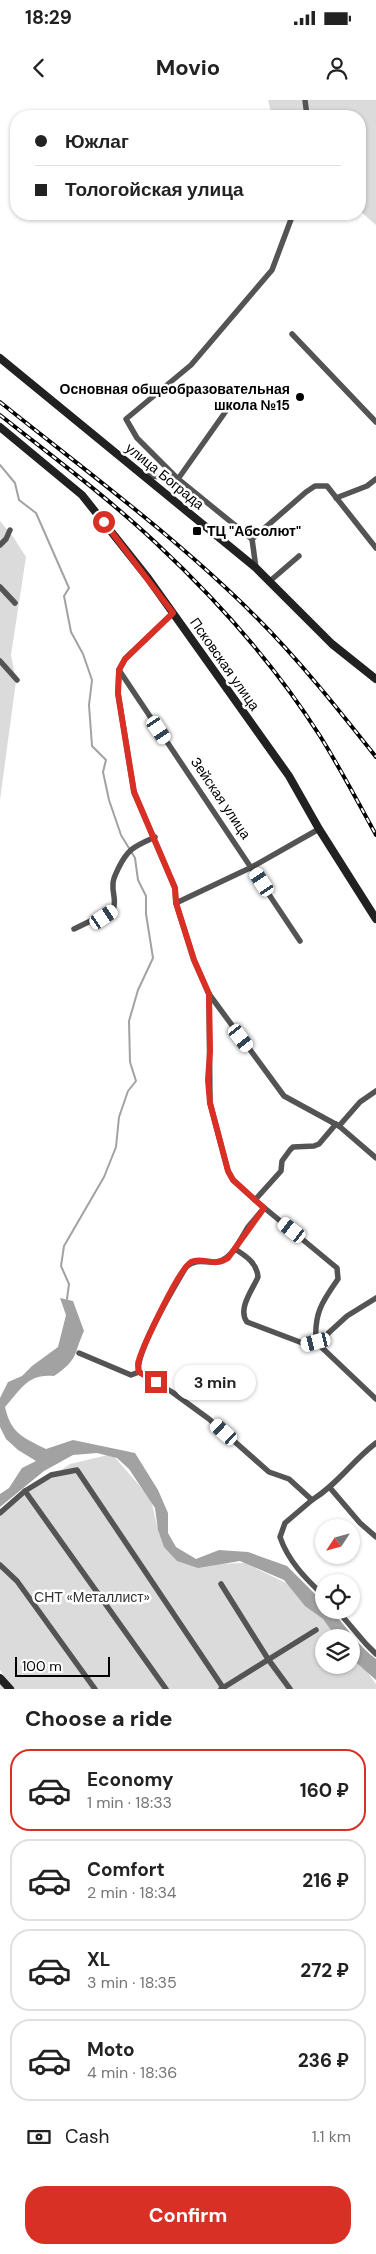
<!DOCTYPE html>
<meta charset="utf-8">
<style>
body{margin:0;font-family:"DM Sans",sans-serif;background:#f2f2f2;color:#222;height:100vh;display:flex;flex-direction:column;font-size:19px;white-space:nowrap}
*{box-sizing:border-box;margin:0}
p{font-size:16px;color:#767676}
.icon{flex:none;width:28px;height:28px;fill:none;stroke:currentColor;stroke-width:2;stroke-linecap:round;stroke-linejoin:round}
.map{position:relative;height:1589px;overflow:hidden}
.drawer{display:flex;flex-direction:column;background:#fff;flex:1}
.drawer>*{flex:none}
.top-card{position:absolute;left:10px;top:10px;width:356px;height:110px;border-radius:20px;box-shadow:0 1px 4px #0004;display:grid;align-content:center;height:110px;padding:0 25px;background:#fff}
.needle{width:32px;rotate:234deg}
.tools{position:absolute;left:315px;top:1419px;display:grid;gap:10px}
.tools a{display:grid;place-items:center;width:45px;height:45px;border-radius:50%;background:#fff;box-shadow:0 1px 4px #0004;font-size:25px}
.scale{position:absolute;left:15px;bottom:12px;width:95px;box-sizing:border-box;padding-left:5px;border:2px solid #000;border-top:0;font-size:14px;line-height:18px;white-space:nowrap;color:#000;-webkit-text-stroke:4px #fff;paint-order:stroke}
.end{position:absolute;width:22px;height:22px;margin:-11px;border:6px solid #d93025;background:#fff;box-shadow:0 0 0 2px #fff}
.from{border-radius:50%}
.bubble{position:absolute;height:35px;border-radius:18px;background:#fff;box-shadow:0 1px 4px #0004;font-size:16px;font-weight:700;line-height:35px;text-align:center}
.car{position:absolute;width:15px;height:30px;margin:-15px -8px;border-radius:6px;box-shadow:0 0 4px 1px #0007;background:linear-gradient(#fff 24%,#345 0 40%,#fff 0 76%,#345 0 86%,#fff 0)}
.top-card b{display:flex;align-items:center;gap:18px;height:48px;font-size:19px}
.top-card b+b{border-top:1px solid #e0e0e0}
.top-card i{width:12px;height:12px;background:#222}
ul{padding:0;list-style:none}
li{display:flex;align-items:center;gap:15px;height:82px;margin:0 10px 8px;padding:0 15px;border:2px solid #e0e0e0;border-radius:20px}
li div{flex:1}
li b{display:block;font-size:19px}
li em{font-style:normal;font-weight:700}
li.current{border-color:#d93025}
li>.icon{width:45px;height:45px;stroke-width:1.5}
h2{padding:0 25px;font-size:22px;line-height:60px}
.pay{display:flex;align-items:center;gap:12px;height:55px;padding:0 25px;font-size:19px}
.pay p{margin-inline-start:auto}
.cta{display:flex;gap:10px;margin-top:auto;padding:10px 25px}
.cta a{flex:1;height:58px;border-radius:20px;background:#d93025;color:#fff;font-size:20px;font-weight:700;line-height:58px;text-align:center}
.status{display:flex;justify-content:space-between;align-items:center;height:35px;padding:0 25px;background:#fff;direction:ltr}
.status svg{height:14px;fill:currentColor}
header{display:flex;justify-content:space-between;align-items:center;height:65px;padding:0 25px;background:#fff;font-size:22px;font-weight:700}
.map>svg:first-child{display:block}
.green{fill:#dbdbdb}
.water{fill:#a2a2a2}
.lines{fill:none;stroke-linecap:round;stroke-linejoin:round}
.stream{stroke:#a2a2a2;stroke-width:2}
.street{stroke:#545454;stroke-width:5.5}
.secondary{stroke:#212121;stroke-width:8}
.rail-casing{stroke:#000;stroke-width:4}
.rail{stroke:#fff;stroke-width:2;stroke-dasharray:5.5;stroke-linecap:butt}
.route{stroke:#d93025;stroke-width:6}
.poi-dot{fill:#000;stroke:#fff;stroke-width:2}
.labels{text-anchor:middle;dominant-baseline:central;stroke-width:5;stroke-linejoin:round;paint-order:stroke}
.poi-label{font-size:14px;font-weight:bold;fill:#000;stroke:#fff;text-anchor:end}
.street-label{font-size:14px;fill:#000;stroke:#fff}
.park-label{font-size:14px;fill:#323232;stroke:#fff}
</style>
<div class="status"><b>18:29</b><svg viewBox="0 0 49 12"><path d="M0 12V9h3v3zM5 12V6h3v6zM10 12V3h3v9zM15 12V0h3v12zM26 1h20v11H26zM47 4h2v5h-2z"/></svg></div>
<header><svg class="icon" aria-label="back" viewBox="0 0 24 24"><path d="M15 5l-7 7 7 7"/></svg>Movio<svg class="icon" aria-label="person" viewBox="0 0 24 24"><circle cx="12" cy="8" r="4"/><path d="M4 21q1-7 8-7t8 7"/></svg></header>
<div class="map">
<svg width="376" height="1589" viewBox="0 0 376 1589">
<rect width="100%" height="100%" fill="#fff"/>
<g class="green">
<path d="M 268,0 L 376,0 L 376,125 L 360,111 L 360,16 L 272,16 Z"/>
<path d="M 0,421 L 14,438 L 26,457 L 11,555 L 16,581 L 0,700 Z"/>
<path d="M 112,1354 L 151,1399 L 157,1426 L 172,1453 L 210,1464 L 245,1463 L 286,1483 L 309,1502 L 342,1537 L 324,1538 L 324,1565 L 351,1565 L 351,1550 L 376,1584 L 376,1589 L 0,1589 L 0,1579 L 4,1576 L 0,1570 L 0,1412 L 70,1364 Z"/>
</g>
<path class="water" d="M 60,1198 L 73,1201 L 84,1231 C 73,1255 79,1259 54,1276 C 28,1273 21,1289 5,1307 C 11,1334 24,1338 46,1349 L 73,1340 L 135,1353 L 158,1390 L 168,1413 L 168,1433 L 176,1447 L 196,1459 L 219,1450 L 248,1452 L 287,1466 L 324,1503 L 324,1510 L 331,1510 C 346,1526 358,1546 376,1559 L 376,1580 L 351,1558 L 351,1538 L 336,1537 L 323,1519 L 305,1506 L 284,1480 L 240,1461 L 198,1468 L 177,1461 L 164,1447 L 158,1430 L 155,1408 L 129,1369 L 117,1358 L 97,1353 L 73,1355 L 44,1371 L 0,1407 L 0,1394 L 9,1388 L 22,1368 L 36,1361 L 18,1350 L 6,1339 L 0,1327 L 0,1298 L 8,1282 L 22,1276 L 32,1266 L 58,1247 L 66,1215 Z"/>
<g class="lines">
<path class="stream" d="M 0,365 L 15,383 L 19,400 L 36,413 L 69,488 L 64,496 L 71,532 L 83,554 L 92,580 L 89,605 L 92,646 L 106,660 L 103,672 L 109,700 L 121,735 L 135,758 L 138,780 L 146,796 L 146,814 L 153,858 L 138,890 L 129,921 L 130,962 L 136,981 L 128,991 L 119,1017 L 116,1047 L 104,1077 L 64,1146 L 61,1166 L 69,1184 L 67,1199"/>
<g class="street">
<path d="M 305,0 L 307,16"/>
<path d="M 292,234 L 376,322"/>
<path d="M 226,311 L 178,379 L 252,439 L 306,392 L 315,386 L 327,386 L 376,448"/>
<path d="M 144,375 L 178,379 L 137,338 L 126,319 L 191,265 L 272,170 L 293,114"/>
<path d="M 336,398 L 367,386 L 376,379"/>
<path d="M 252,439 L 256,468"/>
<path d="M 0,445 L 6,439 L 10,430"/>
<path d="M 270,481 L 299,456"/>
<path d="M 0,487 L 15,503"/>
<path d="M 173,513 L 125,559 L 119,570 L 118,593 L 134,692 L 175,788 L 176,803 L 194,860 L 209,894 L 284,996 L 339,1026 L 376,1058"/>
<path d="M 0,561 L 17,580"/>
<path d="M 119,570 L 300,841"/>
<path d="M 176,803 L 252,767 L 319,729"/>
<path d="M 74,829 L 113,810 C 117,800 112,794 113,784 C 113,778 116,774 118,769 C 128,748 135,746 155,737"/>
<path d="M 209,894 L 210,1003 L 228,1071 L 233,1080 L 255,1100 L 337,1168 L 338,1179 C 322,1202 314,1213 316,1242 L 376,1299"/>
<path d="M 339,1026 L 360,1002 L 376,991"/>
<path d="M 255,1100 L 281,1071 L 282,1061 L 290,1050 L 293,1047 L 314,1046 L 319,1044 L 336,1024"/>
<path d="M 235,1149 L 248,1127 L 264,1108"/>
<path d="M 79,1253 L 131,1275 L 139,1272 L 172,1292 L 209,1319 L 269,1372 L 289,1379 L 312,1400 C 338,1384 352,1361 376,1343"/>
<path d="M 139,1272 C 134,1253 175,1186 186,1167 C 204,1152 214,1175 235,1149 C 246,1156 257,1163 258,1177 C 253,1189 237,1209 247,1222 L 305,1244 L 323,1238 L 347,1216 L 376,1198"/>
<path d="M 331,1389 L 360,1423 L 376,1437"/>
<path d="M 25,1391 L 166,1589"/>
<path d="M 312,1400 L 285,1423 L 280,1437 C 288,1461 306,1479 324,1496"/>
<path d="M 0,1413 L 25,1391 L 51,1375 L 77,1370 L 224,1589"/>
<path d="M 0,1465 L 17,1481 L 95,1589"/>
<path d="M 221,1484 L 268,1559 L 290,1589"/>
<path d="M 337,1510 L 366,1544 L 376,1554"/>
<path d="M 221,1589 L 316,1530"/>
</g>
<g class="secondary">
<path d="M 0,258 L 256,468 L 332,544 L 376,579"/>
<path d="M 0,327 L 82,395 L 148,478 L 289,676 L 319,729 L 376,819"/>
<path d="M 0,1578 L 10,1589"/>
</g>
<defs>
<g id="rail">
<path d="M 0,302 C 86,371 177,438 255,516 C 299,560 338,609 376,657"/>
<path d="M 0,315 C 53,357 107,397 156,443 C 217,500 275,565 320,636 C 340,668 358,702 376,735"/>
</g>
</defs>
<use href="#rail" class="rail-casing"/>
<use href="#rail" class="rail"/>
</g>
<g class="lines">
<path class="route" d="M 104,422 L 173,513 L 125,559 L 119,570 L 118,594 L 134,692 L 175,788 L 176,803 L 194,860 L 209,894 L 210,951 L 208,980 L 210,1003 L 228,1071 L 233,1080 L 264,1108 L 228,1158 C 213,1168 203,1156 191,1162 C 179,1169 144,1244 139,1260 C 137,1264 138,1268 139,1272 L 156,1282"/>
</g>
<g class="poi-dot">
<circle cx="300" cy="297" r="5"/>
<rect x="192" y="426" width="10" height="10" rx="2.5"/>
</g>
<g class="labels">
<g class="poi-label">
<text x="290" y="289">Основная общеобразовательная<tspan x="290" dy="16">школа №15</tspan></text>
<text x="207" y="431" text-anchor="start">ТЦ "Абсолют"</text>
</g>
<g class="street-label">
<text transform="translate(165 376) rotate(39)">улица Бограда</text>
<text transform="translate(225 564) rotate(55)">Псковская улица</text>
<text transform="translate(221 698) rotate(56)">Зейская улица</text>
</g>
<g class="park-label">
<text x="92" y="1497">СНТ «Металлист»</text>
</g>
</g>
</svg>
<div class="tools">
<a><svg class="needle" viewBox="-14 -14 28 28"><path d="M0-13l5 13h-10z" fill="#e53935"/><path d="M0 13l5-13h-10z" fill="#767676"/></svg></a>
<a><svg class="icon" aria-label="locate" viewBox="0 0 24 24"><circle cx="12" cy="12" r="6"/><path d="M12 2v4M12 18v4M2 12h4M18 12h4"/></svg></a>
<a><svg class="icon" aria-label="layers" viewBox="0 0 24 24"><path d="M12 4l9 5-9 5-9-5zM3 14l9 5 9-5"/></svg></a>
</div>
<div class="scale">100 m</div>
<i class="end from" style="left:104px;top:422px"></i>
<i class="end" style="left:156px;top:1282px"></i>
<div class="bubble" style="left:174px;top:1265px;width:82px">3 min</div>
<i class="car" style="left:159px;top:630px;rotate:146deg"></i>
<i class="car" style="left:262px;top:782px;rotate:327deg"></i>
<i class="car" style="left:104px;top:817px;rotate:56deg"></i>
<i class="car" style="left:241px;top:938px;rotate:143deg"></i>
<i class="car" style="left:292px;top:1130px;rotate:308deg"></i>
<i class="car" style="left:316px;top:1242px;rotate:256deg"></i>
<i class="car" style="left:224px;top:1332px;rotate:312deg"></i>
<div class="top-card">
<b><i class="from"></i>Южлаг</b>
<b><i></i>Тологойская улица</b>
</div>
</div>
<section class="drawer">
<h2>Choose a ride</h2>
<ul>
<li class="current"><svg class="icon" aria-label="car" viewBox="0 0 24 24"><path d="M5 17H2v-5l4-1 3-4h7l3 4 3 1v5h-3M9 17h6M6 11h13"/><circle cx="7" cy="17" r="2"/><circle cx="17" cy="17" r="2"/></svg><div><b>Economy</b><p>1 min · 18:33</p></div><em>160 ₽</em></li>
<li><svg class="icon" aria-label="car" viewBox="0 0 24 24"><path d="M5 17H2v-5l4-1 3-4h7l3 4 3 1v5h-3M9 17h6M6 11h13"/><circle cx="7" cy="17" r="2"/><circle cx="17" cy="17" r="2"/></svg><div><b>Comfort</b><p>2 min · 18:34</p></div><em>216 ₽</em></li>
<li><svg class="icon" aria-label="car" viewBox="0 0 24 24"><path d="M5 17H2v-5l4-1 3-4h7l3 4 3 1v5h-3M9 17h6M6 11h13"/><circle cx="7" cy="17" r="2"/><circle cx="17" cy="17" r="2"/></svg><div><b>XL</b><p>3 min · 18:35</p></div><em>272 ₽</em></li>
<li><svg class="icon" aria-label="car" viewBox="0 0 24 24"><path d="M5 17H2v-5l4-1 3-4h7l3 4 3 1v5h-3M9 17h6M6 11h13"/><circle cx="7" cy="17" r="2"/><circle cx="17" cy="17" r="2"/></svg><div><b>Moto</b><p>4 min · 18:36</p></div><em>236 ₽</em></li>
</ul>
<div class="pay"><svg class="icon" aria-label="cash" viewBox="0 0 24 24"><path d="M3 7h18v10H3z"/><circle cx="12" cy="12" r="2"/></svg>Cash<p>1.1 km</p></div>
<div class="cta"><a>Confirm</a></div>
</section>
